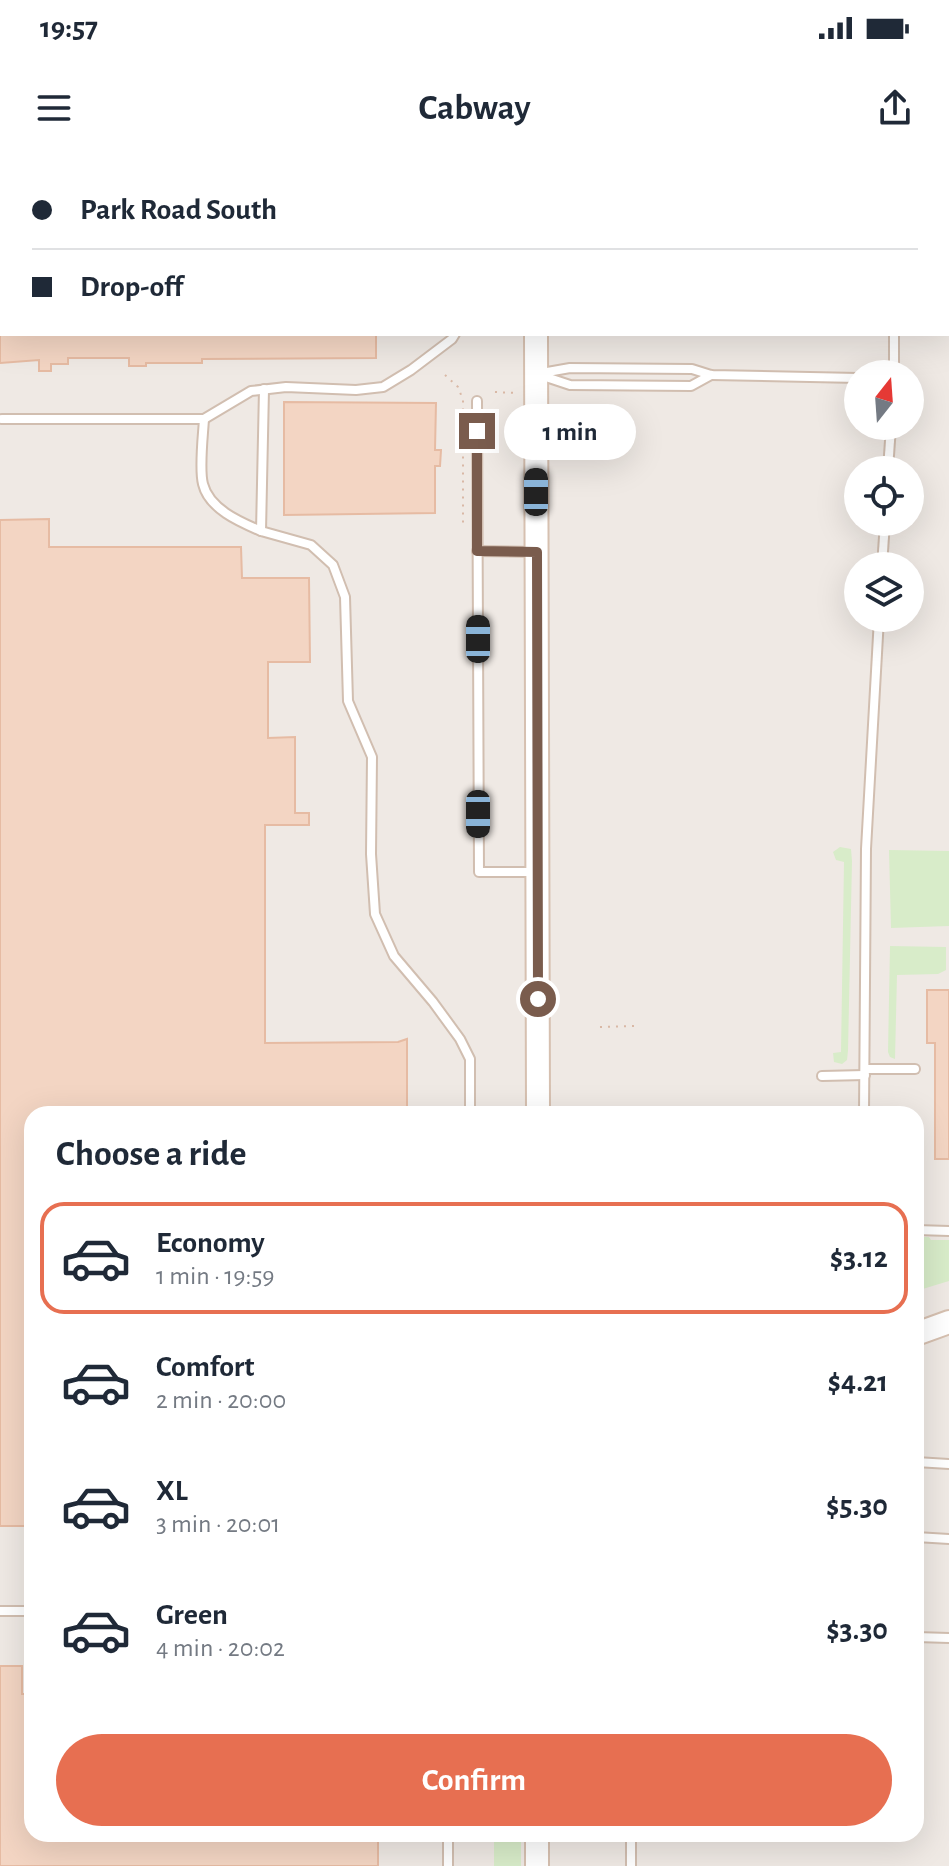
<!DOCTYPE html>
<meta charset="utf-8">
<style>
body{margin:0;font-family:"Alegreya Sans",sans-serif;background:#f2f2f3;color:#1f2937;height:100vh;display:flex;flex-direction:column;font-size:30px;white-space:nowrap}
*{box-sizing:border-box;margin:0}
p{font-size:26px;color:#747a83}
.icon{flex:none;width:44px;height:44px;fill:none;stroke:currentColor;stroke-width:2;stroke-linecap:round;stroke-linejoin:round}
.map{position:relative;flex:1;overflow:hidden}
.panel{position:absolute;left:24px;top:946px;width:900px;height:736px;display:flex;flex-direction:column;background:#fff;border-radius:24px;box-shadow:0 8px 32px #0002}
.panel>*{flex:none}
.hud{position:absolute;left:0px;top:0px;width:950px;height:176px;box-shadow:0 8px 32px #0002;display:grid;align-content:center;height:176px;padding:0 32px;background:#fff}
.needle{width:52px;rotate:17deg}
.buttons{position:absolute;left:844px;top:200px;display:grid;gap:16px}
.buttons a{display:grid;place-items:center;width:80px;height:80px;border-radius:50%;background:#fff;box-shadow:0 8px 32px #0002;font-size:40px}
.end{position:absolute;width:36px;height:36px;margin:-18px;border:10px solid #7a5c4d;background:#fff;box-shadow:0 0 0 4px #fff}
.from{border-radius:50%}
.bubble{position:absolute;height:56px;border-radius:28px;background:#fff;box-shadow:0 8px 32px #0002;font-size:26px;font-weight:700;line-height:56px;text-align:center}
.car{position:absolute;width:24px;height:48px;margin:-24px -12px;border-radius:10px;box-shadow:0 0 6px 2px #0007;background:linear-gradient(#222 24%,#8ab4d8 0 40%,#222 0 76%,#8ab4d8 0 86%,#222 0)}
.hud b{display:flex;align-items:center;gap:28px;height:76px;font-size:30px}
.hud b+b{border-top:2px solid #e0e1e3}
.hud i{width:20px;height:20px;background:#1f2937}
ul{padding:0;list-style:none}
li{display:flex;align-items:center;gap:24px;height:112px;margin:0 16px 12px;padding:0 16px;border:4px solid transparent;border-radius:24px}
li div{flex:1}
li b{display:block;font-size:30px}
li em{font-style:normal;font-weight:700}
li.selected{border-color:#e76f51}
li>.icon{width:72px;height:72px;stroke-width:1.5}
h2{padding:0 32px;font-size:36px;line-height:96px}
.action{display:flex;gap:16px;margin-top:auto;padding:16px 32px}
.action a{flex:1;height:92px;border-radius:48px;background:#e76f51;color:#fff;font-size:32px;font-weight:700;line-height:92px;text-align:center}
.status{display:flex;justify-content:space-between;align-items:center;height:56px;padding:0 40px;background:#fff;direction:ltr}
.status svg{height:22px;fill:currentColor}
header{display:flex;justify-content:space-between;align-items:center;height:104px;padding:0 32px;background:#fff;font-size:36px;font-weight:700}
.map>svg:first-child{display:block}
.industrial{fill:#efe9e4;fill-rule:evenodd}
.green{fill:#d8ecc9}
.building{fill:#f3d5c3;stroke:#e6bba3;stroke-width:2}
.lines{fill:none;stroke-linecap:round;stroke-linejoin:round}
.lane-casing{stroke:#d1beb0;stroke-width:12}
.secondary-casing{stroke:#d6c0b0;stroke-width:26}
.path{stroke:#d9b8a5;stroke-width:2;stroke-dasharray:2 6;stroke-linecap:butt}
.lane{stroke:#fff;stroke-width:8}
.secondary{stroke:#fff;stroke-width:22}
.route{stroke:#7a5c4d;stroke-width:10}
</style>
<div class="status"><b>19:57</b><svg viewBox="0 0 49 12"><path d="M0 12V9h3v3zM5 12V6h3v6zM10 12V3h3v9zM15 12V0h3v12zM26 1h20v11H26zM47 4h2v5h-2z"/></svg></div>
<header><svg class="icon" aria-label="menu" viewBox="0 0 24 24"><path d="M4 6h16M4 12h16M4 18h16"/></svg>Cabway<svg class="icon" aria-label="share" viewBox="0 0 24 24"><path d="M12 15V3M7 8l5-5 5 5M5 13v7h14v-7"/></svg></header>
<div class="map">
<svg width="949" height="1706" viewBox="0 0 949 1706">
<rect width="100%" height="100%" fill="#fdf6ec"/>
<path class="industrial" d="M 0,0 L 949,0 L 949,1706 L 0,1706 ZM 2,2 L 948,2 L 948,174 L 2,174 ZM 858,214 L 910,214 L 910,266 L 858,266 ZM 858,310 L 910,310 L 910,362 L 858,362 ZM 858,406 L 910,406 L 910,458 L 858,458 ZM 32,954 L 916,954 L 916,1674 L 32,1674 Z"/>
<g class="green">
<path d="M 840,687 L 851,689 L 852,701 L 848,891 L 847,900 L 842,904 L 834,902 L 833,893 L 841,892 L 844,702 L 836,700 L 833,692 Z"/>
<path d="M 889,690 L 949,691 L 949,766 L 891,768 Z"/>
<path d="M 890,786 L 946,787 L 946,810 L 938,814 L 897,815 L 895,899 L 890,897 L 888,892 Z"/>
<path d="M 916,1077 L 929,1077 L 931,1080 L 949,1080 L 949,1121 L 916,1131 Z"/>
<rect x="494" y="1674" width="27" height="32"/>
</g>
<g class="building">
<path d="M 0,174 L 376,174 L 376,198 L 202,199 L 202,203 L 146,203 L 146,206 L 129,206 L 129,198 L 68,198 L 68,204 L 51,204 L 51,211 L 39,211 L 39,200 L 0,203 Z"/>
<path d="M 284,242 L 436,243 L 435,290 L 441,290 L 440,306 L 435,306 L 435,353 L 284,355 Z"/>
<path d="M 49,359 L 49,387 L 241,387 L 242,418 L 309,418 L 310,502 L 268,502 L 268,578 L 295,577 L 295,653 L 309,653 L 309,665 L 265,665 L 265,883 L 398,882 L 407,879 L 407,954 L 32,954 L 32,1366 L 0,1366 L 0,360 Z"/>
<path d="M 927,830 L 949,830 L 949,999 L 935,999 L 935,883 L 927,883 Z"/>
<path d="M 0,1506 L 22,1506 L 22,1534 L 32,1534 L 32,1674 L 378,1674 L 378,1706 L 0,1706 Z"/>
</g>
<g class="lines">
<defs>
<g id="lane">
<path d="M 893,0 L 893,2"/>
<path d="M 478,2 L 478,0"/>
<path d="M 536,214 L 570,208 L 692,209 L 711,215 L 858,218"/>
<path d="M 894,214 L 894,174"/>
<path d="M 540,215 L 570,225 L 691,226 L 711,215"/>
<path d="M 477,241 L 479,712 L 537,712"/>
<path d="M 2,259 L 204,259 L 251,231 L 286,227 L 356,230 L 383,227 L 411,210 L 452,179 L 455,174"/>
<path d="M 204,259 C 203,276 199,309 203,324 C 209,349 240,362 261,371 L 264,229"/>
<path d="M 888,310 L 891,266"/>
<path d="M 261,371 L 311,385 L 333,405 L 345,437 L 348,541 L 372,597 L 371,694 L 375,754 L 394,796 L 433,842 L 460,879 L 470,899 L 470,954"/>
<path d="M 477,391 L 536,392"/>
<path d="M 882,406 L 885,362"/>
<path d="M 865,909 L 915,909"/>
<path d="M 822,916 L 865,915"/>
<path d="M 864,954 L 866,689 L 879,458"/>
<path d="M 916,1070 L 949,1071"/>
<path d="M 916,1302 L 949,1304"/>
<path d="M 916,1377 L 949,1379"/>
<path d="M 0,1451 L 32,1451"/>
<path d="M 916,1477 L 949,1478"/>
<path d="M 448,1674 L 448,1706"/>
<path d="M 631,1706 L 631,1674"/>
</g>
<g id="secondary">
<path d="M 538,2 L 538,0"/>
<path d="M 536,174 L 538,954"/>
<path d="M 916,1174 L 949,1162"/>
<path d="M 537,1706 L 537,1674"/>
</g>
</defs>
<use href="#lane" class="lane-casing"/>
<use href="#secondary" class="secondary-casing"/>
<g class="path">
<path d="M 445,215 L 458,227 L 463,240 L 463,367"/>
<path d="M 495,232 L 516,233"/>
<path d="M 600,867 L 635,866"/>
</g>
<use href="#lane" class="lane"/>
<use href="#secondary" class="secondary"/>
</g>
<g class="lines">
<path class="route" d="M 477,271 L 477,391 L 537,392 L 538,839"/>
</g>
</svg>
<div class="buttons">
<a><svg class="needle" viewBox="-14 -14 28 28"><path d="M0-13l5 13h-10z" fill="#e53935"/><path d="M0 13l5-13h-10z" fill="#747a83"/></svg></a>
<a><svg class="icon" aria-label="locate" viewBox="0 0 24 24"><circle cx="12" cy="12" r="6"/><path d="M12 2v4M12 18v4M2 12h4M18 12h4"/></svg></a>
<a><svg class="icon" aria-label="layers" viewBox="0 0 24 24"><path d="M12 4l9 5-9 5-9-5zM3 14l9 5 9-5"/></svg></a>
</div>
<i class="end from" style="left:538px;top:839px"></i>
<i class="end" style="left:477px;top:271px"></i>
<div class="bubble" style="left:504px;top:244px;width:132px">1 min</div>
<i class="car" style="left:536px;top:332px;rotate:0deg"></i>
<i class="car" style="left:478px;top:479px;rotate:0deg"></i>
<i class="car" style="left:478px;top:654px;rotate:180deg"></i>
<div class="hud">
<b><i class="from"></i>Park Road South</b>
<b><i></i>Drop-off</b>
</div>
<section class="panel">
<h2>Choose a ride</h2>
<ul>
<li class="selected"><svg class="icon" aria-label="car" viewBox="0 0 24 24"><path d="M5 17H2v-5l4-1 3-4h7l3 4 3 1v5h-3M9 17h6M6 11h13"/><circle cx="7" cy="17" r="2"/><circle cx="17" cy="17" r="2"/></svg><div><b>Economy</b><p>1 min · 19:59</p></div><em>$3.12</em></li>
<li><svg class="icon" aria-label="car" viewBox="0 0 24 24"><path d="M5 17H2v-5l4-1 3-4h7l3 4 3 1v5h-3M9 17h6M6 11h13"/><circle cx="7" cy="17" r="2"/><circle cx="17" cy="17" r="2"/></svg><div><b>Comfort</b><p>2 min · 20:00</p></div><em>$4.21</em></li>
<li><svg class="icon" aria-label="car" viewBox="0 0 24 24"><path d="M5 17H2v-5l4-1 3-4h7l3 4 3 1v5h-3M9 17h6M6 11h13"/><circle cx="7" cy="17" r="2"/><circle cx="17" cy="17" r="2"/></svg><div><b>XL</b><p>3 min · 20:01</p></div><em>$5.30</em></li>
<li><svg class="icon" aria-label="car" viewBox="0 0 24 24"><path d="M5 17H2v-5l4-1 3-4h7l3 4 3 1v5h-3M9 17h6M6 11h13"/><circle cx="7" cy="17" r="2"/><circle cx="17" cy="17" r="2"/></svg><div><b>Green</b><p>4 min · 20:02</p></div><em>$3.30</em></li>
</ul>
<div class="action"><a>Confirm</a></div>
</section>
</div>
